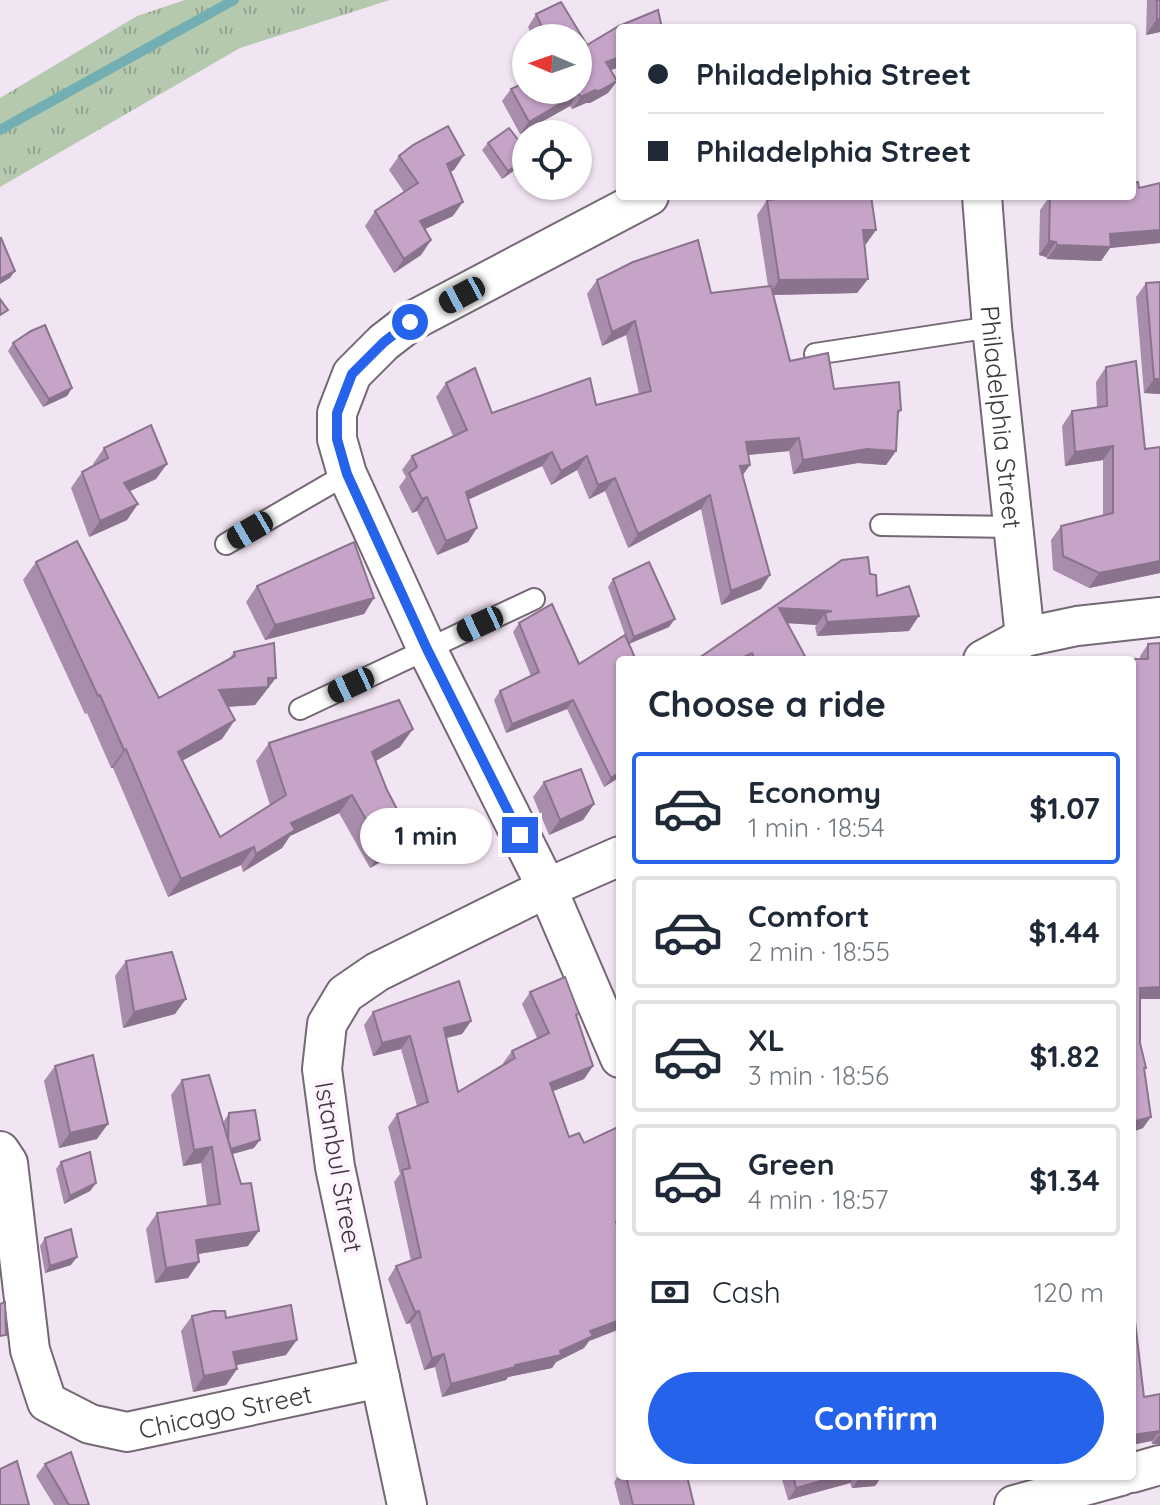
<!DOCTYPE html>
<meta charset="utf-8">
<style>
body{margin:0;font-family:Quicksand,sans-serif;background:#f2f2f3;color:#1f2937;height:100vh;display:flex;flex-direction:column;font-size:30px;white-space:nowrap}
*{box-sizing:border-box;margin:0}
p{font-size:26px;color:#747a83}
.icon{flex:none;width:44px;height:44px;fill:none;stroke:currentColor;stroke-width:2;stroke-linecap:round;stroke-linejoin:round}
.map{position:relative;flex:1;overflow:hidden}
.panel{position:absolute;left:616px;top:656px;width:520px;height:824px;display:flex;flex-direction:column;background:#fff;border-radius:8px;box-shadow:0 2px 6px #0004}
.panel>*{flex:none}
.banner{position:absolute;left:616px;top:24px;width:520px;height:176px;border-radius:8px;box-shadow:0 2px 6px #0004;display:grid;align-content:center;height:176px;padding:0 32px;background:#fff}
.needle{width:52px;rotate:272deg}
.tools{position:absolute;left:512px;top:24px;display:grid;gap:16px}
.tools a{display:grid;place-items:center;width:80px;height:80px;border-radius:50%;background:#fff;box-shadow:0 2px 6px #0004;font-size:40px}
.end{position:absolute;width:36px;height:36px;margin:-18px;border:10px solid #2563eb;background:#fff;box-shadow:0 0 0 4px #fff}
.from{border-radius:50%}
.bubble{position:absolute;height:56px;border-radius:28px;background:#fff;box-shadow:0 2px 6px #0004;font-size:26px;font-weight:700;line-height:56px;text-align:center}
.car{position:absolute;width:24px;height:48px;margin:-24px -12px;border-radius:10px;box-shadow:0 0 6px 2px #0007;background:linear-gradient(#222 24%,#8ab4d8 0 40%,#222 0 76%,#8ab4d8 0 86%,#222 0)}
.banner b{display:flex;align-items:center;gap:28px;height:76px;font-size:30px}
.banner b+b{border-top:2px solid #e0e1e3}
.banner i{width:20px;height:20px;background:#1f2937}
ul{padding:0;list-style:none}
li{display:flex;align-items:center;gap:24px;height:112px;margin:0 16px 12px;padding:0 16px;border:4px solid #e0e1e3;border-radius:8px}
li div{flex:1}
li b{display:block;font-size:30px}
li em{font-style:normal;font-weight:700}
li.on{border-color:#2563eb}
li>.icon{width:72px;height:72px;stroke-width:1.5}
h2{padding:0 32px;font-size:36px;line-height:96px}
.pay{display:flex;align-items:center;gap:20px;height:88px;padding:0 32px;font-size:30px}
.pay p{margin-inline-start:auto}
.button{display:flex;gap:16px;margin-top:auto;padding:16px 32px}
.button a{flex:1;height:92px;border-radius:48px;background:#2563eb;color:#fff;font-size:32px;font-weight:700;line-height:92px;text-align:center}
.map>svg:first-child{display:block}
.grass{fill:url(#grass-tufts)}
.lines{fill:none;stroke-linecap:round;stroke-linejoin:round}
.stream{stroke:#73afb2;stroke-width:10}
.lane-casing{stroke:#736874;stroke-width:24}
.street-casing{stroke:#736874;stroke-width:42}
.lane{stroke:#fff;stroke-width:20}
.street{stroke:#fff;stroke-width:38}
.wall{fill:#a98dac}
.shaded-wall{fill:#8a738c}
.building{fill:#c5a4c8;stroke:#8a738c;stroke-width:2}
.route{stroke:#2563eb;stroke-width:10}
.labels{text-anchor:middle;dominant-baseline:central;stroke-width:8;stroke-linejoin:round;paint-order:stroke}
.street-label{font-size:26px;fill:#3e383e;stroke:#fef3ff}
</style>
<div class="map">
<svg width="1160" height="1505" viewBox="0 0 1160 1505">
<defs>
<pattern id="grass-tufts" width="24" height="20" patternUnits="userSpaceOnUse" patternTransform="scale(2)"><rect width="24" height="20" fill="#b4c9ae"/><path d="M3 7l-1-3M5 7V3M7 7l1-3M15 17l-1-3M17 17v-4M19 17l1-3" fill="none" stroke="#94a48f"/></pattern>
</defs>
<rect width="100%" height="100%" fill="#f2e5f3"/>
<path class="grass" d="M 185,0 L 390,0 L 240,48 L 0,187 L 0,98 L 137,16 Z"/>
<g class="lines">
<path class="stream" d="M 0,130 L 234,0"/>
<defs>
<g id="lane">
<path d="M 815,354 L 992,327"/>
<path d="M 881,525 L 1015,527"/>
<path d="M 226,544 L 347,474"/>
<path d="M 300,709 L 534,599"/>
</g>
<g id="street">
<path id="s1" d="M 982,196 L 992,327 L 1025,637"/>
<path d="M 983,660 L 1025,637 L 1077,626 L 1160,617"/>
<path d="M 620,1058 L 547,888 L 427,649 L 347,474 L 337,439 L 337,413 L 352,374 L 384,342 L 410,322 L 649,196"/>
<path id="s2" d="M 0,1151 L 8,1163 L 30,1350 L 47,1402 L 90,1424 L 127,1432 L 380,1378"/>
<path d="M 1132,1473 L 1160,1465"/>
<path d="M 407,1505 L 335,1167 L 322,1069 L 327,1024 L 345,994 L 377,972 L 547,888 L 620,856"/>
<path d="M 1014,1505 L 1121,1476"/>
</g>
</defs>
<use href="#lane" class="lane-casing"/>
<use href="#street" class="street-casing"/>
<use href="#lane" class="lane"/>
<use href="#street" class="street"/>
</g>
<g class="wall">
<path d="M 1147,0 L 1160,0 L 1160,32 L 1146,35 Z"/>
<path d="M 561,2 L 587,45 L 619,26 L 658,10 L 662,28 L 620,28 L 620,67 L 611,70 L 617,81 L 608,93 L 590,103 L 586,103 L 572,109 L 570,106 L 520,134 L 502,101 L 511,89 L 526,82 L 526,90 L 578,90 L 578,38 L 533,38 L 528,27 L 536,14 Z"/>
<path d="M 488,143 L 525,163 L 502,179 L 482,150 Z"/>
<path d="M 464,155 L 454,170 L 450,172 L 453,216 L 425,229 L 431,240 L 421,255 L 394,273 L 365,226 L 375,211 L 404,192 L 389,170 L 399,156 Z"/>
<path d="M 1160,183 L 1160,243 L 1110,248 L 1101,261 L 1047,259 L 1046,257 L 1039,255 L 1040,210 L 1050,196 L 1139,188 Z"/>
<path d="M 767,200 L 876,230 L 866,244 L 864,244 L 868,279 L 857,293 L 773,295 L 790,361 L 834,389 L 901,410 L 897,416 L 896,451 L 886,465 L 858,463 L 793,474 L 789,451 L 748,455 L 750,465 L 743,474 L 761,589 L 721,605 L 701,509 L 628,548 L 605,491 L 589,499 L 577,470 L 551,485 L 542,466 L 468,500 L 477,528 L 468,542 L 437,555 L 417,511 L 412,513 L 399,487 L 406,477 L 402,470 L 412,456 L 453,436 L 436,397 L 446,383 L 492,413 L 596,405 L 639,394 L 626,335 L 602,346 L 587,294 L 597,280 L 711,293 L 768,286 L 757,215 Z"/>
<path d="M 1160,282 L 1160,394 L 1144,393 L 1136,297 L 1146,283 Z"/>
<path d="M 13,343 L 72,388 L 67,396 L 43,407 L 8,351 Z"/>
<path d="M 1106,367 L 1145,449 L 1160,447 L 1160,573 L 1089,588 L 1053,570 L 1051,540 L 1061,526 L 1103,516 L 1103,460 L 1065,466 L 1062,426 L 1072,411 L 1097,407 L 1096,382 Z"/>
<path d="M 104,448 L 156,479 L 130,491 L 127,520 L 89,537 L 71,488 L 82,472 L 94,466 L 93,464 Z"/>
<path d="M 36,562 L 159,698 L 229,659 L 234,652 L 263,696 L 261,696 L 255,705 L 228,707 L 222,739 L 182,761 L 220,837 L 270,805 L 256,761 L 269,743 L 400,747 L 376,761 L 397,853 L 370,868 L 339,813 L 290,836 L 282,848 L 243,872 L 241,865 L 168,897 L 113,768 L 111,768 L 87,713 L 85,714 L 23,580 Z"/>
<path d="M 870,574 L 877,596 L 909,631 L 817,636 L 815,627 L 817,625 L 788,623 L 806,658 L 805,660 L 696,660 Z"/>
<path d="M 613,579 L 669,627 L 629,644 L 620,660 L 620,777 L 604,787 L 567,709 L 506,733 L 494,700 L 500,691 L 531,676 L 513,632 L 519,623 L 579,664 L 625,635 L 608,587 Z"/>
<path d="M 257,586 L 374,598 L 364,614 L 265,640 L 246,602 Z"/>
<path d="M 1148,644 L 1140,999 L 1140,1043 L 1146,1068 L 1144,1071 L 1143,1128 L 1132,1132 L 1132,660 L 1140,659 L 1140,656 Z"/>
<path d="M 544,782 L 594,804 L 583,820 L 549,835 L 533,797 Z"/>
<path d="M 126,961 L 175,1014 L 123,1028 L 115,976 Z"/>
<path d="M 530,992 L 577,1018 L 593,1066 L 584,1079 L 553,1091 L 569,1137 L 584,1143 L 620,1126 L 620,1230 L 619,1231 L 620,1234 L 620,1329 L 589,1341 L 584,1348 L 556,1362 L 552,1368 L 508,1377 L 506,1380 L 442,1397 L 435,1367 L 424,1370 L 410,1323 L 406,1324 L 388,1279 L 396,1266 L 411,1261 L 394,1182 L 400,1174 L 388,1127 L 397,1114 L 417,1106 L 401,1049 L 373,1056 L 364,1025 L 373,1012 L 471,1021 L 462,1034 L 446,1038 L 458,1092 L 504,1065 L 503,1063 L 512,1051 L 537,1038 L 522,1004 Z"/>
<path d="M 55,1066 L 97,1139 L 59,1148 L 44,1081 Z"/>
<path d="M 182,1080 L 224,1125 L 224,1121 L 229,1113 L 254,1148 L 232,1154 L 248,1246 L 198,1254 L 199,1262 L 188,1278 L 155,1283 L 146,1229 L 157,1213 L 207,1206 L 201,1163 L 183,1166 L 171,1095 Z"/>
<path d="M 61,1162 L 96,1183 L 90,1191 L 64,1204 L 56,1169 Z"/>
<path d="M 45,1238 L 71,1265 L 45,1273 L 40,1246 Z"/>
<path d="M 192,1316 L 226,1318 L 286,1355 L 236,1365 L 237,1369 L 226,1385 L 193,1392 L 181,1331 Z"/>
<path d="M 1160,1394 L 1160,1444 L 1152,1444 L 1144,1397 Z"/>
<path d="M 45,1464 L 89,1505 L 54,1505 L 36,1476 Z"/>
<path d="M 620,1473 L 620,1476 L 687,1476 L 694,1505 L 620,1505 L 614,1482 Z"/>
<path d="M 781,1476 L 882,1476 L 875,1486 L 852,1488 L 850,1483 L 788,1500 Z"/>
</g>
<g class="shaded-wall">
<path d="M 1157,19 L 1160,19 L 1160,32 L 1146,35 Z"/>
<path d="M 620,57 L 620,67 L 598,74 L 606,62 Z"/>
<path d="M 617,81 L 608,93 L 590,103 L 586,103 L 572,109 L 581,97 Z"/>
<path d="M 578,93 L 570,106 L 520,134 L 529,122 Z"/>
<path d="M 464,155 L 454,170 L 437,179 L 447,164 Z"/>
<path d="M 526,159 L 525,163 L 502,179 L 508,171 Z"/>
<path d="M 463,202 L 453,216 L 410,236 L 420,221 Z"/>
<path d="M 863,230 L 876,230 L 866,244 L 853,245 Z"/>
<path d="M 1160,230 L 1160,243 L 1110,248 L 1101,261 L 1047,259 L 1057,245 L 1110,234 Z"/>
<path d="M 431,240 L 421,255 L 394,273 L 404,259 Z"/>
<path d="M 1049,241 L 1056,242 L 1046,257 L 1039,255 Z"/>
<path d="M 15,271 L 10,278 L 0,284 L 0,279 Z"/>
<path d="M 868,279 L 857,293 L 769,295 L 779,280 Z"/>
<path d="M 635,321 L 626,335 L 602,346 L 612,332 Z"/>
<path d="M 1154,379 L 1160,379 L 1160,394 L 1144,393 Z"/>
<path d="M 72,388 L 67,396 L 43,407 L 49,399 Z"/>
<path d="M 799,438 L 789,451 L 736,456 L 746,442 Z"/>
<path d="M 1113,446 L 1103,460 L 1065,466 L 1075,452 Z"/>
<path d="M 867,449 L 896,451 L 886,465 L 858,463 L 793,474 L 803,460 Z"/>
<path d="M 552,452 L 542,466 L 456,505 L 466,492 Z"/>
<path d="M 587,456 L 577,470 L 551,485 L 561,471 Z"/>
<path d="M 167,464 L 156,479 L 113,499 L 124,483 Z"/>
<path d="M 750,465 L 740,479 L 740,466 Z"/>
<path d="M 615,478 L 605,491 L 589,499 L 598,485 Z"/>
<path d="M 710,495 L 701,509 L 628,548 L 638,534 Z"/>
<path d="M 427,497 L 417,511 L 412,513 L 422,499 Z"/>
<path d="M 138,504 L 127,520 L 89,537 L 100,521 Z"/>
<path d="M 477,528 L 468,542 L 437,555 L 446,541 Z"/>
<path d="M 1160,561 L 1160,573 L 1089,588 L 1099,573 Z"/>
<path d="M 770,575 L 761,589 L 721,605 L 731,591 Z"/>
<path d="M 374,598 L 364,614 L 265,640 L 275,625 Z"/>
<path d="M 779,608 L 832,611 L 825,613 L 817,625 L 769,622 Z"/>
<path d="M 919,616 L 909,631 L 817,636 L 827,622 Z"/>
<path d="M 675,619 L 669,627 L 628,644 L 634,637 Z"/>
<path d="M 752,653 L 747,660 L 738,660 Z"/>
<path d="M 268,678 L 276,678 L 255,705 L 206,708 L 219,690 Z"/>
<path d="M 573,700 L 567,709 L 506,733 L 512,724 Z"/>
<path d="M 235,720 L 222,739 L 165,770 L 178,752 Z"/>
<path d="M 413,729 L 400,747 L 359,770 L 372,752 Z"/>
<path d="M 126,749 L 113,768 L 111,768 L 124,750 Z"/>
<path d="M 620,772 L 620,777 L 604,787 L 611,778 Z"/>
<path d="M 352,795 L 339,813 L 290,836 L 282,848 L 243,872 L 256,854 L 291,823 Z"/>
<path d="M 594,804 L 583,820 L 549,835 L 560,820 Z"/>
<path d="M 410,834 L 397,853 L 370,868 L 383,849 Z"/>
<path d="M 254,847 L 241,865 L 168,897 L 181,879 Z"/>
<path d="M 1160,987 L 1160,999 L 1132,999 L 1140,988 Z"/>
<path d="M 186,999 L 175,1014 L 123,1028 L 134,1012 Z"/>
<path d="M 471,1021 L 462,1034 L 435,1041 L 444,1028 Z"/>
<path d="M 410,1036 L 401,1049 L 373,1056 L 382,1043 Z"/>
<path d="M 593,1066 L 584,1079 L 541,1096 L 550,1083 Z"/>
<path d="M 1151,1117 L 1143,1128 L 1132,1132 L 1132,1122 Z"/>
<path d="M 108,1124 L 97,1139 L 59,1148 L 70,1133 Z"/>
<path d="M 260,1140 L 254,1148 L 222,1157 L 227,1150 Z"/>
<path d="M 212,1147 L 201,1163 L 183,1166 L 194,1150 Z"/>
<path d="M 96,1183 L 90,1191 L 64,1204 L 70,1196 Z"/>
<path d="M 259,1231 L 248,1246 L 185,1256 L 196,1240 Z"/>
<path d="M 77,1257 L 71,1265 L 45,1273 L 50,1266 Z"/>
<path d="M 199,1262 L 188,1278 L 155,1283 L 166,1268 Z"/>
<path d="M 419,1311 L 410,1323 L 406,1324 L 415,1312 Z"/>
<path d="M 620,1320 L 620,1329 L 589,1341 L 584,1348 L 556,1362 L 552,1368 L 508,1377 L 506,1380 L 442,1397 L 451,1384 L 560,1351 L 590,1331 Z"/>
<path d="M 297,1340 L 286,1355 L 223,1368 L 233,1352 Z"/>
<path d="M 444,1354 L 435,1367 L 424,1370 L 432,1358 Z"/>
<path d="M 237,1369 L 226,1385 L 193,1392 L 204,1376 Z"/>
<path d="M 1160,1431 L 1152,1441 L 1132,1445 L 1132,1435 Z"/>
<path d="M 1160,1434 L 1160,1444 L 1152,1444 Z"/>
<path d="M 838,1476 L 855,1476 L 850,1483 L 788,1500 L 796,1488 Z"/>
<path d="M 861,1476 L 882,1476 L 875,1486 L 852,1488 Z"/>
</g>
<g class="building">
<rect x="1157" y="0" width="3" height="19"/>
<path d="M 561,2 L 587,45 L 619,26 L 658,10 L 662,28 L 620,28 L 620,57 L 606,62 L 617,81 L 599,91 L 595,90 L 581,97 L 578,93 L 529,122 L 511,89 L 526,82 L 526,90 L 578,90 L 578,38 L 547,38 L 536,14 Z"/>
<path d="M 448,126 L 464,155 L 447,164 L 463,202 L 420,221 L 431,240 L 404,259 L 375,211 L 418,183 L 399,156 L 413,145 Z"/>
<path d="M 509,128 L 526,150 L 526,159 L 508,171 L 488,143 Z"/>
<path d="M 1138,182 L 1139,188 L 1160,183 L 1160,230 L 1110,234 L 1111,247 L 1057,245 L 1056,242 L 1049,241 L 1050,196 L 1132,196 L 1132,183 Z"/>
<path d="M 809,196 L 871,196 L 876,230 L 863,230 L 868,279 L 779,280 L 767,200 Z"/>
<path d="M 1,238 L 15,271 L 0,279 L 0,239 Z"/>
<path d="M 698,240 L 711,293 L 771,286 L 790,361 L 828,353 L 834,389 L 899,382 L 901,410 L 898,411 L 896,451 L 867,449 L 803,460 L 799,438 L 746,442 L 750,465 L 740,466 L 770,575 L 731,591 L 710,495 L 638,534 L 615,478 L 598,485 L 587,456 L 561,471 L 552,452 L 466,492 L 477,528 L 446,541 L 427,497 L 422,499 L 409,473 L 417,467 L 412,456 L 467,430 L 446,383 L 475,368 L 492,413 L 590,378 L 596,405 L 651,391 L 635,321 L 612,332 L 597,280 L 633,262 Z"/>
<path d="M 1160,282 L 1160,379 L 1154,379 L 1146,283 Z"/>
<path d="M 0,299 L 8,310 L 0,315 Z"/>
<path d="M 45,325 L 72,388 L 49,399 L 13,343 L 31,331 Z"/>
<path d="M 1136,361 L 1145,449 L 1160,447 L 1160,561 L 1099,573 L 1063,556 L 1061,526 L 1113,513 L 1113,446 L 1075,452 L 1072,411 L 1107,406 L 1106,367 Z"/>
<path d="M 151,425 L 167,464 L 124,483 L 138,504 L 100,521 L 82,472 L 108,458 L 104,448 Z"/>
<path d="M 77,541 L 159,698 L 235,656 L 234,652 L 274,643 L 276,678 L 268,678 L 268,687 L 219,690 L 235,720 L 178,752 L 220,837 L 286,795 L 269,743 L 399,700 L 413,729 L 372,752 L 387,790 L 410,834 L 383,849 L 352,795 L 291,823 L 295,830 L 256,854 L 254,847 L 181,879 L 126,749 L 124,750 L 100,695 L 98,696 L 36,562 Z"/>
<path d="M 354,542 L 374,598 L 275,625 L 257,586 Z"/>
<path d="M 868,557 L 870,574 L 876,575 L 877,596 L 909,586 L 919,616 L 827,622 L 825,613 L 832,611 L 779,608 L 806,658 L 802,660 L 755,660 L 752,653 L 738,660 L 696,660 L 842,560 Z"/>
<path d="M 649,562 L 675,619 L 634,637 L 613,579 Z"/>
<path d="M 552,604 L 579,664 L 625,635 L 636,660 L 620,660 L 620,772 L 611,778 L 573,700 L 512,724 L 500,691 L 539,672 L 519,623 Z"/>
<path d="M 1160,643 L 1160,987 L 1140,988 L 1140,1043 L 1146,1068 L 1144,1068 L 1151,1117 L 1132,1122 L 1132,674 L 1133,674 L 1132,660 L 1131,659 L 1148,659 L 1148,644 Z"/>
<path d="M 581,769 L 594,804 L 560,820 L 544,782 Z"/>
<path d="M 172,952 L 186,999 L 134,1012 L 126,961 Z"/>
<path d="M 565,977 L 579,1014 L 576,1015 L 593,1066 L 550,1083 L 569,1137 L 579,1133 L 584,1143 L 620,1126 L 620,1221 L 616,1222 L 620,1234 L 620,1320 L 590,1331 L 593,1336 L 560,1351 L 561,1355 L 515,1365 L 515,1367 L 451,1384 L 444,1354 L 432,1358 L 419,1311 L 415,1312 L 396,1266 L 421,1257 L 402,1170 L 410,1168 L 397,1114 L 428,1102 L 410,1036 L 382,1043 L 373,1012 L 459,981 L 471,1021 L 444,1028 L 458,1092 L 515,1058 L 512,1051 L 549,1033 L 530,992 Z"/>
<path d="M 93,1055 L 108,1124 L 70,1133 L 55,1066 Z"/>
<path d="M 209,1075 L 241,1184 L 251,1183 L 259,1231 L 196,1240 L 199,1262 L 166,1268 L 157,1213 L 220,1204 L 212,1147 L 194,1150 L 182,1080 Z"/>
<path d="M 255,1110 L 260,1140 L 231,1149 L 228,1139 L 229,1113 Z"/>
<path d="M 90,1152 L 96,1183 L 70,1196 L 61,1162 Z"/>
<path d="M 71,1229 L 77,1257 L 50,1266 L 45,1238 Z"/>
<path d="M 1132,1296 L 1144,1397 L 1160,1394 L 1160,1434 L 1160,1431 L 1132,1435 Z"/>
<path d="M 5,1302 L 6,1335 L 0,1336 L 0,1304 Z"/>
<path d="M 291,1305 L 297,1340 L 233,1352 L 237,1369 L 204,1376 L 192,1316 L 213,1311 L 225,1311 L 226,1318 Z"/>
<path d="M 71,1452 L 89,1505 L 69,1505 L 45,1464 Z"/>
<path d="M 17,1461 L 29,1505 L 0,1505 L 0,1469 Z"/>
<path d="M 626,1476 L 687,1476 L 694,1505 L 633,1505 Z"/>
<path d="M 793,1476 L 838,1476 L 796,1488 Z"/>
</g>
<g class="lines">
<path class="route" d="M 410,322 L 384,342 L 352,374 L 337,413 L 337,439 L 347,474 L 427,649 L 520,835"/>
</g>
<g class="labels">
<g class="street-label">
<text stroke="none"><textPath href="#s1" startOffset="222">Philadelphia Street</textPath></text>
<text transform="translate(339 1167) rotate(80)">Istanbul Street</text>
<text stroke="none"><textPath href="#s2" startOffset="444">Chicago Street</textPath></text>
</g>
</g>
</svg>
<div class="tools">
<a><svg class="needle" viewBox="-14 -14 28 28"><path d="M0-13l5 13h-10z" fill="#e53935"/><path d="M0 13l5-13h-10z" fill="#747a83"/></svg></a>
<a><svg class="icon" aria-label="locate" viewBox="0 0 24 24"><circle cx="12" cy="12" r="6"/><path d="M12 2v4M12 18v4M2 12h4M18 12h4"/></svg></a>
</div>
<i class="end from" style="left:410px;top:322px"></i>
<i class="end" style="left:520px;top:835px"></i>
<div class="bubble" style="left:360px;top:808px;width:132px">1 min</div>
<i class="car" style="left:462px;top:295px;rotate:242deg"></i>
<i class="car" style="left:250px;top:530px;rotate:240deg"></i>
<i class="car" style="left:480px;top:624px;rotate:245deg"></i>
<i class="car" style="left:351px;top:685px;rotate:245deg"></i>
<div class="banner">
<b><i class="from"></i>Philadelphia Street</b>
<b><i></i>Philadelphia Street</b>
</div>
<section class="panel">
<h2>Choose a ride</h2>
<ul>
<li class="on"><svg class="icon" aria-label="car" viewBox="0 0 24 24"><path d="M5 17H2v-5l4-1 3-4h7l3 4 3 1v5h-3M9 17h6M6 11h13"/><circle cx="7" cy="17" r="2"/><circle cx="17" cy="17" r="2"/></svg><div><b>Economy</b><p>1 min · 18:54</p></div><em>$1.07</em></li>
<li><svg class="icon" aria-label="car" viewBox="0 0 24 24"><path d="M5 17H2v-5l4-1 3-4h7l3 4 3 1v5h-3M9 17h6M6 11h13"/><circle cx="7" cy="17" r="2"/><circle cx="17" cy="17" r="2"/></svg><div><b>Comfort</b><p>2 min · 18:55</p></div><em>$1.44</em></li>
<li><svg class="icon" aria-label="car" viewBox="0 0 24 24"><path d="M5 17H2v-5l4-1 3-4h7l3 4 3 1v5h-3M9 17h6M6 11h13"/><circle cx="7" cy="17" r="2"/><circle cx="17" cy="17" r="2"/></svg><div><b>XL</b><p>3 min · 18:56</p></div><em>$1.82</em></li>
<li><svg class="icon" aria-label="car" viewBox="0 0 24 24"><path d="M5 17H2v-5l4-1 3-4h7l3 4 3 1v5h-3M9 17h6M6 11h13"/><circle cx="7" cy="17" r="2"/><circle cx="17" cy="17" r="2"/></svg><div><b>Green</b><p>4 min · 18:57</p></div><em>$1.34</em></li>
</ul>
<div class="pay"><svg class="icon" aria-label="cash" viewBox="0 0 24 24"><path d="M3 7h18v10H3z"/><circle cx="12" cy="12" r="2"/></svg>Cash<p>120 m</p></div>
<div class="button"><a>Confirm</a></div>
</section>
</div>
